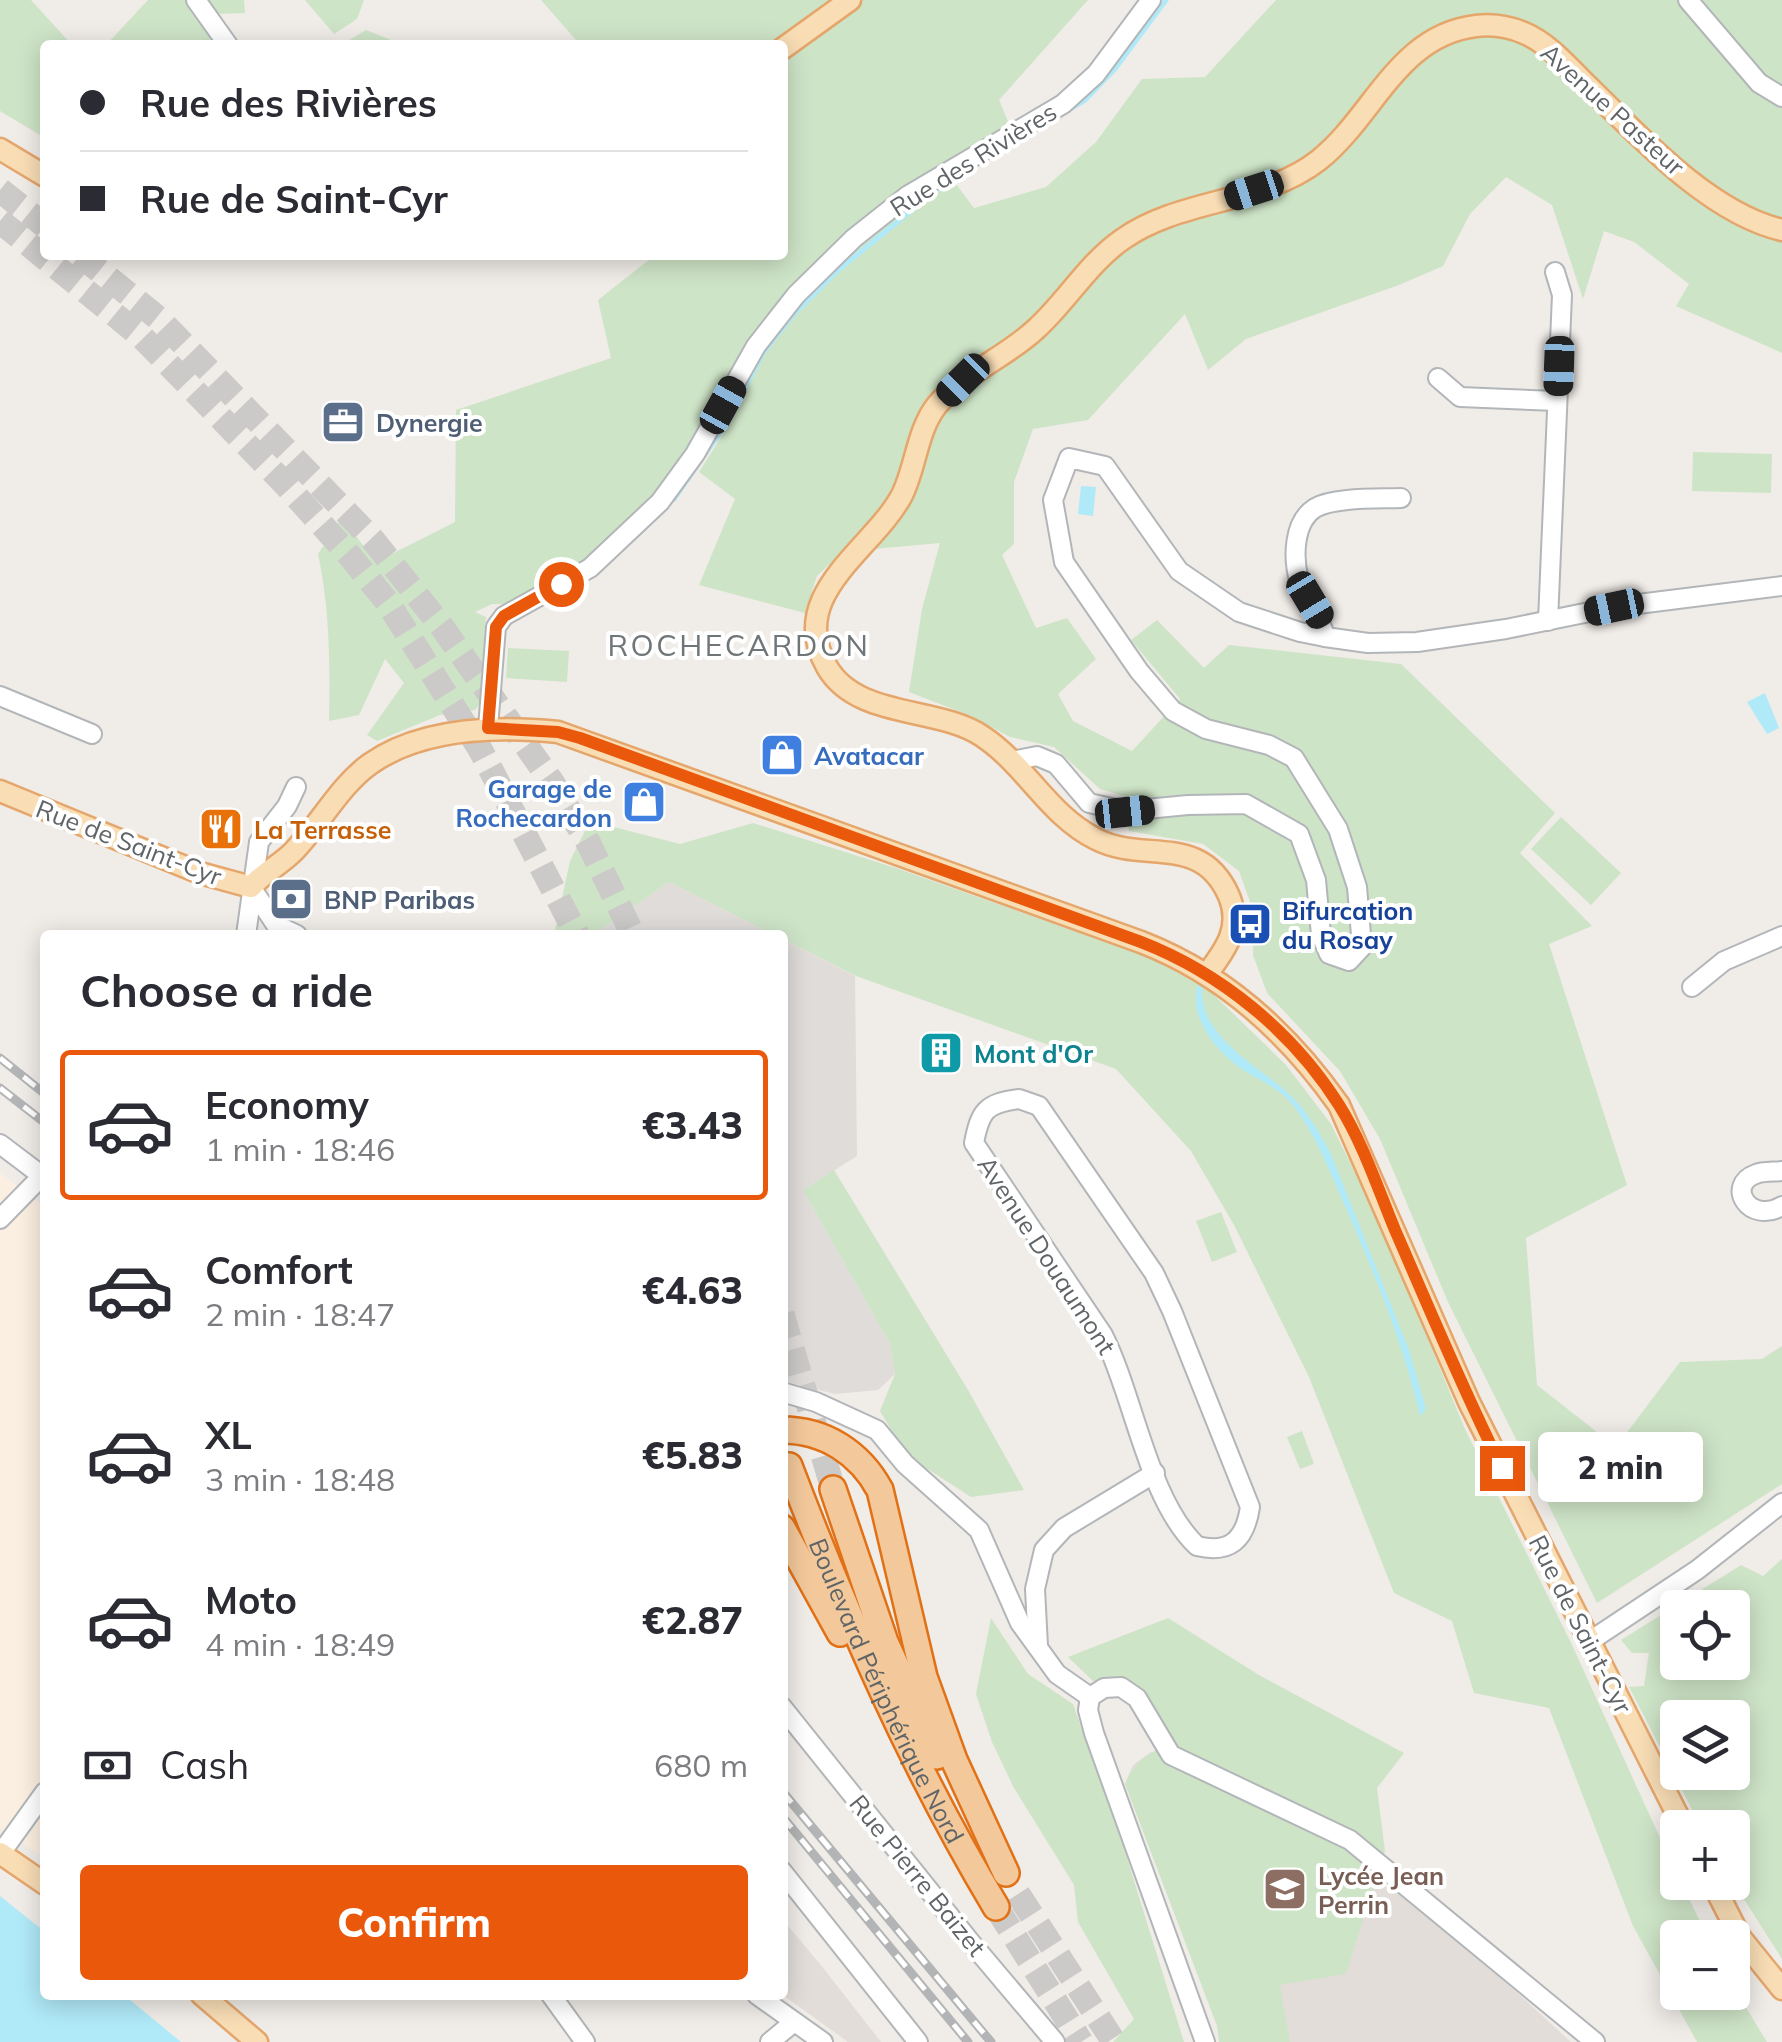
<!DOCTYPE html>
<meta charset="utf-8">
<style>
body{margin:0;font-family:Mulish,sans-serif;background:#f2f2f3;color:#2b2b33;height:100vh;display:flex;flex-direction:column;font-size:38px;white-space:nowrap}
*{box-sizing:border-box;margin:0}
p{font-size:32px;color:#7c7c81}
.icon{flex:none;width:55px;height:55px;fill:none;stroke:currentColor;stroke-width:2;stroke-linecap:round;stroke-linejoin:round}
.map{position:relative;flex:1;overflow:hidden}
.side{position:absolute;left:40px;top:930px;width:748px;height:1070px;display:flex;flex-direction:column;background:#fff;border-radius:10px;box-shadow:0 5px 25px #0003}
.side>*{flex:none}
.banner{position:absolute;left:40px;top:40px;width:748px;height:220px;border-radius:10px;box-shadow:0 5px 25px #0003;display:grid;align-content:center;height:220px;padding:0 40px;background:#fff}
.fabs{position:absolute;left:1660px;top:1590px;display:grid;gap:20px}
.fabs a{display:grid;place-items:center;width:90px;height:90px;border-radius:10px;background:#fff;box-shadow:0 5px 25px #0003;font-size:50px}
.end{position:absolute;width:45px;height:45px;margin:-22px;border:12px solid #ea580c;background:#fff;box-shadow:0 0 0 5px #fff}
.from{border-radius:50%}
.bubble{position:absolute;height:70px;border-radius:10px;background:#fff;box-shadow:0 5px 25px #0003;font-size:32px;font-weight:800;line-height:70px;text-align:center}
.car{position:absolute;width:30px;height:60px;margin:-30px -15px;border-radius:12px;box-shadow:0 0 8px 2px #0007;background:linear-gradient(#222 24%,#8ab4d8 0 40%,#222 0 76%,#8ab4d8 0 86%,#222 0)}
.banner b{display:flex;align-items:center;gap:35px;height:95px;font-size:38px}
.banner b+b{border-top:2px solid #e1e1e2}
.banner i{width:25px;height:25px;background:#2b2b33}
ul{padding:0;list-style:none}
li{display:flex;align-items:center;gap:30px;height:150px;margin:0 20px 15px;padding:0 20px;border:5px solid transparent;border-radius:10px}
li div{flex:1}
li b{display:block;font-size:38px}
li em{font-style:normal;font-weight:800}
li.current{border-color:#ea580c}
li>.icon{width:90px;height:90px;stroke-width:1.5}
h2{padding:0 40px;font-size:45px;line-height:120px}
.pay{display:flex;align-items:center;gap:25px;height:110px;padding:0 40px;font-size:38px}
.pay p{margin-inline-start:auto}
.action{display:flex;gap:20px;margin-top:auto;padding:20px 40px}
.action a{flex:1;height:115px;border-radius:10px;background:#ea580c;color:#fff;font-size:40px;font-weight:800;line-height:115px;text-align:center}
.map>svg:first-child{display:block}
.commercial{fill:#fbefe1}
.industrial{fill:#dfdcda}
.education{fill:#e2ddd9}
.green{fill:#cee4c7;fill-rule:evenodd}
.water{fill:#b0e9f7}
.lines{fill:none;stroke-linecap:round;stroke-linejoin:round}
.stream{stroke:#b0e9f7;stroke-width:5}
.highway-tunnel{stroke:#cccac8;stroke-width:25;stroke-dasharray:25 12;stroke-linecap:butt}
.minor-casing{stroke:#b3b6b9;stroke-width:22}
.major-casing{stroke:#e5a66c;stroke-width:25}
.highway-casing{stroke:#e27116;stroke-width:30}
.minor{stroke:#fff;stroke-width:18}
.major{stroke:#f8ddb5;stroke-width:20}
.highway{stroke:#f3c89b;stroke-width:25}
.rail-casing{stroke:#b3b4b5;stroke-width:9}
.rail{stroke:#fff;stroke-width:5;stroke-dasharray:15;stroke-linecap:butt}
.route{stroke:#ea580c;stroke-width:12}
.labels{text-anchor:middle;dominant-baseline:central;stroke-width:8;stroke-linejoin:round;paint-order:stroke}
.street-label{font-size:25px;fill:#5f6467;stroke:#fff}
.service-label{font-size:25px;font-weight:bold;fill:#4e5e75;stroke:#fff;text-anchor:start}
.shop-label{font-size:25px;font-weight:bold;fill:#366cbe;stroke:#fff;text-anchor:start}
.food-label{font-size:25px;font-weight:bold;fill:#c56008;stroke:#fff;text-anchor:start}
.transit-label{font-size:25px;font-weight:bold;fill:#164399;stroke:#fff;text-anchor:start}
.culture-label{font-size:25px;font-weight:bold;fill:#0d838f;stroke:#fff;text-anchor:start}
.education-label{font-size:25px;font-weight:bold;fill:#785e54;stroke:#fff;text-anchor:start}
.quarter-label{font-size:30px;letter-spacing:2.5px;fill:#707678;stroke:#fff}
</style>
<div class="map">
<svg width="1782" height="2042" viewBox="0 0 1782 2042">
<rect width="100%" height="100%" fill="#f0ece8"/>
<path class="commercial" d="M 0,1173 L 45,1207 L 45,1859 L 0,1828 Z"/>
<g class="industrial">
<path d="M 669,882 L 774,935 L 593,935 Z"/>
<path d="M 783,939 L 855,976 L 857,1156 L 803,1190 L 890,1344 L 895,1374 L 878,1390 L 835,1394 L 783,1381 Z"/>
</g>
<g class="education">
<path d="M 1151,1752 L 1187,1775 L 1351,1854 L 1413,1901 L 1421,1913 L 1476,1955 L 1571,2042 L 1251,2042 L 1125,1784 L 1133,1765 Z"/>
<path d="M 783,1920 L 820,1964 L 881,2042 L 848,2042 L 783,1995 Z"/>
</g>
<g class="green">
<path d="M 0,0 L 31,0 L 72,45 L 45,45 L 45,138 L 0,111 Z"/>
<path d="M 148,0 L 244,0 L 245,13 L 212,14 L 228,45 L 106,45 Z"/>
<path d="M 305,0 L 364,0 L 357,19 L 334,34 Z"/>
<path d="M 541,0 L 1088,0 L 999,100 L 1010,126 L 854,228 L 706,418 L 654,498 L 603,547 L 515,604 L 492,604 L 475,612 L 486,617 L 479,705 L 475,710 L 440,715 L 377,741 L 367,735 L 404,683 L 385,659 L 359,715 L 329,721 C 330,664 330,610 318,554 L 342,518 L 376,562 L 455,522 L 456,410 L 611,358 L 598,300 L 655,255 L 782,255 L 782,45 L 574,45 L 576,40 Z"/>
<path d="M 1276,0 L 1782,0 L 1782,353 L 1676,306 L 1689,284 L 1634,242 L 1604,231 L 1583,299 L 1552,205 L 1506,177 L 1470,214 L 1443,266 L 1399,285 L 1246,339 L 1208,370 L 1185,314 L 1088,420 L 1033,429 L 1014,482 L 1014,544 L 1002,555 L 1036,628 L 1067,618 L 1096,659 L 1058,694 L 1073,721 L 1132,751 L 1180,699 L 1131,640 L 1157,620 L 1204,668 L 1229,645 L 1401,664 L 1555,813 L 1520,853 L 1592,926 L 1549,944 L 1627,1185 L 1526,1238 L 1537,1385 L 1616,1447 L 1680,1362 L 1762,1359 L 1782,1346 L 1782,1484 L 1597,1603 L 1448,1302 L 1380,1139 L 1340,1071 L 1267,993 L 1253,955 L 1253,910 L 1239,871 L 1203,844 L 1129,831 L 1124,796 L 1100,789 L 1054,747 L 1010,737 L 971,716 L 909,692 L 922,609 L 940,543 L 874,549 L 858,537 L 817,576 L 805,613 L 699,585 L 735,499 L 699,472 L 728,426 L 762,353 L 804,300 L 862,244 L 950,176 L 974,208 L 1046,187 L 1096,142 L 1142,79 L 1205,77 Z"/>
<path d="M 366,30 L 404,45 L 341,45 Z"/>
<path d="M 1693,452 L 1772,454 L 1771,493 L 1692,491 Z"/>
<path d="M 508,648 L 569,651 L 567,682 L 506,678 Z"/>
<path d="M 1561,817 L 1621,873 L 1591,905 L 1531,849 Z"/>
<path d="M 590,821 L 680,844 L 753,823 L 896,868 L 1153,959 L 1210,991 L 1286,1065 L 1331,1124 L 1380,1223 L 1465,1429 L 1572,1645 L 1677,1875 L 1678,1882 L 1681,1883 L 1708,1937 L 1678,1938 L 1678,1992 L 1732,1992 L 1733,1986 L 1767,2042 L 1697,2042 L 1633,1926 L 1549,1708 L 1474,1693 L 1452,1621 L 1394,1593 L 1309,1377 L 1234,1225 L 1191,1151 L 1116,1069 L 856,976 L 783,939 L 782,935 L 774,935 L 669,882 L 593,935 L 554,935 L 570,861 Z"/>
<path d="M 834,1170 L 968,1390 L 1024,1490 L 971,1497 L 906,1455 L 880,1411 L 895,1374 L 890,1344 L 803,1190 Z"/>
<path d="M 1221,1212 L 1237,1252 L 1212,1262 L 1196,1221 Z"/>
<path d="M 1302,1431 L 1314,1464 L 1300,1469 L 1287,1437 Z"/>
<path d="M 1782,1559 L 1782,1959 L 1733,1882 L 1732,1828 L 1701,1827 L 1629,1687 L 1644,1686 L 1649,1653 L 1632,1653 L 1621,1640 L 1741,1565 L 1763,1576 ZM 1678,1608 L 1732,1608 L 1732,1662 L 1678,1662 ZM 1678,1718 L 1732,1718 L 1732,1772 L 1678,1772 Z"/>
<path d="M 991,1618 L 1028,1674 L 1073,1704 L 1122,1842 L 1184,2042 L 1113,2042 L 1134,2019 L 1078,1922 L 1074,1885 L 1014,1788 L 992,1742 L 976,1694 Z"/>
<path d="M 1168,1618 L 1259,1675 L 1404,1753 L 1377,1788 L 1385,1851 L 1346,1974 L 1280,1985 L 1290,2042 L 1219,2042 L 1217,2026 L 1125,1784 C 1135,1760 1148,1754 1171,1743 C 1148,1698 1149,1680 1093,1681 L 1068,1657 Z"/>
</g>
<g class="water">
<path d="M 1081,486 L 1096,487 L 1093,516 L 1078,514 Z"/>
<path d="M 1765,693 L 1779,728 L 1767,734 L 1747,702 Z"/>
<path d="M 1198,985 L 1202,988 C 1200,1039 1260,1066 1290,1095 C 1307,1111 1320,1133 1331,1154 L 1409,1350 L 1426,1409 L 1420,1416 C 1403,1343 1375,1275 1345,1206 C 1330,1172 1315,1133 1292,1104 C 1278,1086 1252,1078 1235,1064 C 1213,1047 1188,1014 1198,985 Z"/>
<path d="M 0,1896 L 45,1932 L 45,1995 L 124,1995 L 181,2042 L 0,2042 Z"/>
</g>
<g class="lines">
<g class="stream">
<path d="M 1014,143 L 1085,100 L 1115,69 L 1166,0"/>
<path d="M 674,499 L 726,424 L 763,353 L 793,315 L 836,272 L 944,184"/>
</g>
<g class="highway-tunnel">
<path d="M 0,190 L 45,226"/>
<path d="M 0,221 L 142,337 L 285,484 L 350,556 L 388,603 L 480,749 L 577,935"/>
<path d="M 80,255 L 159,319 L 373,540 L 442,627 L 552,782 L 589,844 L 633,935"/>
<path d="M 782,1314 L 833,1489"/>
<path d="M 1018,1894 L 1114,2042"/>
<path d="M 996,1907 L 1081,2042"/>
</g>
<defs>
<g id="minor">
<path d="M 196,0 L 228,45"/>
<path d="M 1688,0 L 1759,83 L 1782,97"/>
<path d="M 1438,378 L 1460,397 L 1557,401"/>
<path d="M 1548,621 L 1562,295 L 1555,272"/>
<path d="M 1325,637 C 1320,614 1305,600 1299,580 C 1293,558 1293,522 1315,508 C 1334,497 1379,499 1401,498"/>
<path d="M 0,696 L 92,734"/>
<path d="M 488,728 L 496,627 L 504,616 L 590,568 L 660,502 L 695,454 L 756,346 L 796,295 L 854,238 L 907,196 L 1063,104 L 1096,74 L 1151,0"/>
<path d="M 1012,761 L 1037,756 L 1056,764 L 1089,803 L 1125,811 L 1188,805 L 1246,804 L 1299,834 L 1316,880 L 1321,935 L 1329,954 L 1349,961 L 1362,947 L 1357,887 L 1338,829 L 1294,758 L 1269,745 L 1206,729 L 1173,711 L 1139,671 L 1064,562 L 1053,500 L 1069,458 L 1105,466 L 1179,571 L 1239,612 L 1300,632 L 1325,637 L 1368,643 L 1417,642 L 1506,629 L 1614,607 L 1782,586"/>
<path d="M 251,887 L 276,925 L 297,935"/>
<path d="M 246,935 L 259,842 L 287,806 L 296,787"/>
<path d="M 1692,987 L 1724,961 L 1782,936"/>
<path d="M 1019,1099 L 1039,1106 L 1154,1273 L 1172,1311 L 1250,1507 C 1245,1540 1230,1554 1197,1546 C 1148,1500 1134,1396 1103,1335 L 974,1143 C 980,1111 986,1103 1019,1099 Z"/>
<path d="M 0,1144 L 45,1178"/>
<path d="M 1782,1171 C 1774,1172 1763,1171 1756,1174 C 1725,1185 1749,1225 1782,1206"/>
<path d="M 0,1219 L 42,1176"/>
<path d="M 782,1392 L 816,1402 L 877,1430 L 905,1464 L 979,1530 L 1020,1623 L 1057,1674 L 1090,1697"/>
<path d="M 1590,1641 L 1697,1570 L 1782,1503"/>
<path d="M 1038,1646 L 1035,1589 L 1044,1550 L 1064,1528 L 1155,1473"/>
<path d="M 1090,1697 L 1104,1688 L 1121,1687 L 1137,1698 L 1171,1755 L 1350,1840 L 1595,2042"/>
<path d="M 1090,1697 L 1088,1710 L 1094,1733 L 1205,2042"/>
<path d="M 782,1707 L 968,1939 L 1055,2042"/>
<path d="M 1,1853 L 45,1792"/>
<path d="M 782,1871 L 918,2042"/>
<path d="M 551,1995 L 585,2042"/>
<path d="M 757,1995 L 823,2042"/>
<path d="M 770,2042 L 794,2022"/>
</g>
<g id="major">
<path d="M 782,49 L 850,0"/>
<path d="M 0,149 L 45,176"/>
<path d="M 0,791 L 200,873 L 251,887 C 263,873 280,865 293,852 C 318,827 339,786 370,764 C 423,727 497,726 558,732 L 1141,942 C 1224,974 1289,1034 1339,1105 L 1469,1402 L 1684,1828"/>
<path d="M 1207,974 C 1226,949 1242,927 1229,896 C 1201,832 1144,864 1096,839 C 1048,815 1026,765 982,736 C 937,706 857,719 827,667 C 785,594 873,550 902,495 C 916,467 917,430 937,405 C 965,372 1005,358 1036,329 C 1067,301 1088,263 1123,239 C 1181,198 1263,204 1319,160 C 1374,116 1398,35 1476,26 C 1492,24 1510,27 1524,33 C 1550,44 1570,69 1590,88 C 1642,139 1710,213 1782,230"/>
<path d="M 0,1853 L 45,1884"/>
<path d="M 1712,1882 L 1740,1937 L 1782,1989"/>
<path d="M 202,1995 L 257,2042"/>
</g>
<g id="highway">
<path d="M 782,1430 C 825,1430 860,1453 880,1490 L 924,1677 L 954,1760 L 1006,1873"/>
<path id="s1" d="M 789,1466 C 847,1618 912,1767 996,1907"/>
<path d="M 833,1489 L 885,1642 L 937,1756"/>
<path d="M 782,1528 L 840,1633"/>
</g>
</defs>
<use href="#minor" class="minor-casing"/>
<use href="#major" class="major-casing"/>
<use href="#highway" class="highway-casing"/>
<use href="#minor" class="minor"/>
<use href="#major" class="major"/>
<use href="#highway" class="highway"/>
<defs>
<g id="rail">
<path d="M 0,1058 L 45,1094"/>
<path d="M 0,1088 L 45,1123"/>
<path d="M 782,1791 L 991,2042"/>
<path d="M 782,1816 L 968,2042"/>
</g>
</defs>
<use href="#rail" class="rail-casing"/>
<use href="#rail" class="rail"/>
</g>
<g class="lines">
<path class="route" d="M 561,584 L 504,616 L 496,627 L 488,728 L 558,732 L 580,738 L 1141,942 C 1221,973 1293,1032 1339,1105 C 1363,1143 1378,1189 1395,1230 C 1430,1310 1463,1390 1502,1468"/>
</g>
<defs>
<symbol id="office-square" viewBox="-11 -11 22 22"><rect x="-9" y="-9" width="18" height="18" rx="4" fill="#5c6f8a" stroke="#fff"/><path d="M-6-3h4V-5.5h4V-3h4V5H-6ZM-1-4.5V-3h2v-1.5ZM-6 0V1H6V0Z" fill="#fff"/></symbol>
<symbol id="shop-square" viewBox="-11 -11 22 22"><rect x="-9" y="-9" width="18" height="18" rx="4" fill="#3f7fe0" stroke="#fff"/><path d="M-5-2.5h2.3a2.7 3.5 0 0 1 5.4 0H5L5.5 6h-11ZM-1.5-2.5h3a1.5 2.3 0 0 0-3 0Z" fill="#fff"/></symbol>
<symbol id="restaurant-square" viewBox="-11 -11 22 22"><rect x="-9" y="-9" width="18" height="18" rx="4" fill="#e8710a" stroke="#fff"/><path d="M-5-6h1v4h1v-4h1v4h1v-4h1v5L-1.5 .5V6h-2V.5L-5-1ZM5-6V6H3V1.5H1.5Q1.5-4 5-6Z" fill="#fff"/></symbol>
<symbol id="bank-square" viewBox="-11 -11 22 22"><rect x="-9" y="-9" width="18" height="18" rx="4" fill="#5c6f8a" stroke="#fff"/><path d="M-6-4H6V4H-6ZM0-2.3a2.3 2.3 0 1 0 0 4.6a2.3 2.3 0 1 0 0-4.6Z" fill="#fff"/></symbol>
<symbol id="bus-square" viewBox="-11 -11 22 22"><rect x="-9" y="-9" width="18" height="18" rx="4" fill="#1a4fb4" stroke="#fff"/><path d="M-5-6H5V4H4V6H2V4H-2V6H-4V4H-5ZM-3.5-4V0h7V-4ZM-3.5 1.2v1.5H-2V1.2ZM2 1.2v1.5H3.5V1.2Z" fill="#fff"/></symbol>
<symbol id="building-square" viewBox="-11 -11 22 22"><rect x="-9" y="-9" width="18" height="18" rx="4" fill="#0f9aa8" stroke="#fff"/><path d="M-4-6H4V6H1V3H-1V6H-4ZM-2.5-4.3h1.7v1.8h-1.7ZM.8-4.3h1.7v1.8H.8ZM-2.5-1h1.7V.8h-1.7ZM.8-1h1.7V.8H.8Z" fill="#fff"/></symbol>
<symbol id="school-square" viewBox="-11 -11 22 22"><rect x="-9" y="-9" width="18" height="18" rx="4" fill="#8d6e63" stroke="#fff"/><path d="M0-5L7-2L0 1L-7-2ZM-4 1L0 2.5L4 1V4Q0 6-4 4Z" fill="#fff"/></symbol>
</defs>
<g fill-rule="evenodd">
<use href="#office-square" x="318" y="397" width="50" height="50"/>
<use href="#shop-square" x="757" y="730" width="50" height="50"/>
<use href="#shop-square" x="619" y="777" width="50" height="50"/>
<use href="#restaurant-square" x="196" y="804" width="50" height="50"/>
<use href="#bank-square" x="266" y="874" width="50" height="50"/>
<use href="#bus-square" x="1225" y="899" width="50" height="50"/>
<use href="#building-square" x="916" y="1028" width="50" height="50"/>
<use href="#school-square" x="1260" y="1864" width="50" height="50"/>
</g>
<g class="labels">
<g class="street-label">
<text transform="translate(1613 109) rotate(42)">Avenue Pasteur</text>
<text transform="translate(973 159) rotate(-32)">Rue des Rivières</text>
<text transform="translate(129 842) rotate(21)">Rue de Saint-Cyr</text>
<text transform="translate(1047 1255) rotate(57)">Avenue Douaumont</text>
<text transform="translate(1581 1624) rotate(63)">Rue de Saint-Cyr</text>
<text stroke="none"><textPath href="#s1" startOffset="245">Boulevard Périphérique Nord</textPath></text>
<text transform="translate(918 1875) rotate(51)">Rue Pierre Baizet</text>
</g>
<g class="service-label">
<text x="376" y="422">Dynergie</text>
<text x="324" y="899">BNP Paribas</text>
</g>
<g class="shop-label">
<text x="814" y="755">Avatacar</text>
<text x="612" y="788" text-anchor="end">Garage de<tspan x="612" dy="29">Rochecardon</tspan></text>
</g>
<g class="food-label">
<text x="254" y="829">La Terrasse</text>
</g>
<g class="transit-label">
<text x="1282" y="910">Bifurcation<tspan x="1282" dy="29">du Rosay</tspan></text>
</g>
<g class="culture-label">
<text x="974" y="1053">Mont d'Or</text>
</g>
<g class="education-label">
<text x="1318" y="1875">Lycée Jean<tspan x="1318" dy="29">Perrin</tspan></text>
</g>
<g class="quarter-label">
<text x="739" y="645">ROCHECARDON</text>
</g>
</g>
</svg>
<div class="fabs">
<a><svg class="icon" aria-label="locate" viewBox="0 0 24 24"><circle cx="12" cy="12" r="6"/><path d="M12 2v4M12 18v4M2 12h4M18 12h4"/></svg></a>
<a><svg class="icon" aria-label="layers" viewBox="0 0 24 24"><path d="M12 4l9 5-9 5-9-5zM3 14l9 5 9-5"/></svg></a>
<a>+</a>
<a>−</a>
</div>
<i class="end from" style="left:561px;top:584px"></i>
<i class="end" style="left:1502px;top:1468px"></i>
<div class="bubble" style="left:1538px;top:1432px;width:165px">2 min</div>
<i class="car" style="left:1254px;top:190px;rotate:252deg"></i>
<i class="car" style="left:1559px;top:366px;rotate:182deg"></i>
<i class="car" style="left:963px;top:380px;rotate:225deg"></i>
<i class="car" style="left:723px;top:405px;rotate:29deg"></i>
<i class="car" style="left:1310px;top:600px;rotate:149deg"></i>
<i class="car" style="left:1614px;top:607px;rotate:258deg"></i>
<i class="car" style="left:1125px;top:812px;rotate:84deg"></i>
<div class="banner">
<b><i class="from"></i>Rue des Rivières</b>
<b><i></i>Rue de Saint-Cyr</b>
</div>
<section class="side">
<h2>Choose a ride</h2>
<ul>
<li class="current"><svg class="icon" aria-label="car" viewBox="0 0 24 24"><path d="M5 17H2v-5l4-1 3-4h7l3 4 3 1v5h-3M9 17h6M6 11h13"/><circle cx="7" cy="17" r="2"/><circle cx="17" cy="17" r="2"/></svg><div><b>Economy</b><p>1 min · 18:46</p></div><em>€3.43</em></li>
<li><svg class="icon" aria-label="car" viewBox="0 0 24 24"><path d="M5 17H2v-5l4-1 3-4h7l3 4 3 1v5h-3M9 17h6M6 11h13"/><circle cx="7" cy="17" r="2"/><circle cx="17" cy="17" r="2"/></svg><div><b>Comfort</b><p>2 min · 18:47</p></div><em>€4.63</em></li>
<li><svg class="icon" aria-label="car" viewBox="0 0 24 24"><path d="M5 17H2v-5l4-1 3-4h7l3 4 3 1v5h-3M9 17h6M6 11h13"/><circle cx="7" cy="17" r="2"/><circle cx="17" cy="17" r="2"/></svg><div><b>XL</b><p>3 min · 18:48</p></div><em>€5.83</em></li>
<li><svg class="icon" aria-label="car" viewBox="0 0 24 24"><path d="M5 17H2v-5l4-1 3-4h7l3 4 3 1v5h-3M9 17h6M6 11h13"/><circle cx="7" cy="17" r="2"/><circle cx="17" cy="17" r="2"/></svg><div><b>Moto</b><p>4 min · 18:49</p></div><em>€2.87</em></li>
</ul>
<div class="pay"><svg class="icon" aria-label="cash" viewBox="0 0 24 24"><path d="M3 7h18v10H3z"/><circle cx="12" cy="12" r="2"/></svg>Cash<p>680 m</p></div>
<div class="action"><a>Confirm</a></div>
</section>
</div>
